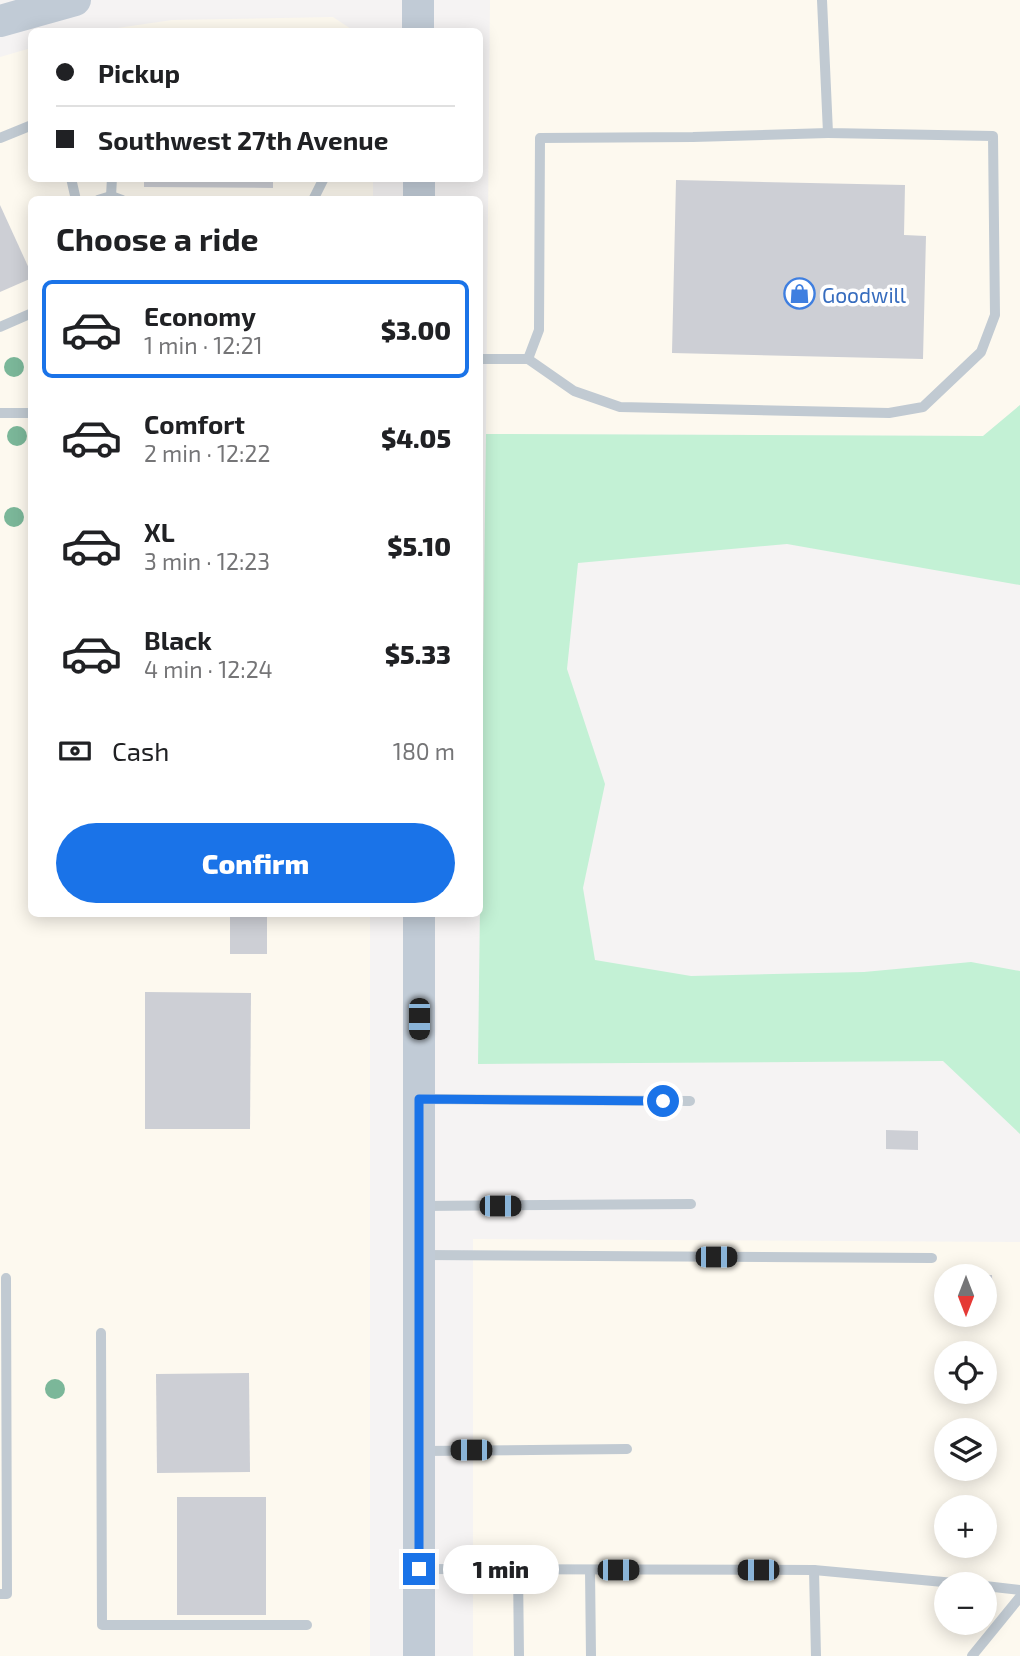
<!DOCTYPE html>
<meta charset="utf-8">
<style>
body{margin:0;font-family:"Exo 2",sans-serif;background:#f2f2f2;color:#202124;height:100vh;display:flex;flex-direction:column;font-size:26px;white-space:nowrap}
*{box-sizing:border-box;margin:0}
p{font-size:23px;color:#757577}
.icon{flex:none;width:38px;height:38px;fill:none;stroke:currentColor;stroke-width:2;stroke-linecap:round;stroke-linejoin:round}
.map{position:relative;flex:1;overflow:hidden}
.side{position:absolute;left:28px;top:196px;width:455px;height:721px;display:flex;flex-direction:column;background:#fff;border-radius:10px;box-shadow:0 4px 18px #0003}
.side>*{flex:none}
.top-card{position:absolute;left:28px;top:28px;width:455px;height:154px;border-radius:10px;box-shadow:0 4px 18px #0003;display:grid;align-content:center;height:154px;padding:0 28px;background:#fff}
.needle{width:46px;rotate:180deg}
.fabs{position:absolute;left:934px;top:1264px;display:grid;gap:14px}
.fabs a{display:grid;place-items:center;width:63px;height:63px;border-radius:50%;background:#fff;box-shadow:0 4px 18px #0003;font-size:35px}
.end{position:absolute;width:32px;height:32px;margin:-16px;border:9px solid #1a73e8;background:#fff;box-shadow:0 0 0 4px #fff}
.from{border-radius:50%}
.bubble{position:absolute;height:49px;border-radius:24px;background:#fff;box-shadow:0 4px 18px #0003;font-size:23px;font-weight:800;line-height:49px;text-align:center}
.car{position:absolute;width:21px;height:42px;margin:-21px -10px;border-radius:9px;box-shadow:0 0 5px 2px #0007;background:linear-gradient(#222 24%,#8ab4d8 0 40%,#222 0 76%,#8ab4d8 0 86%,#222 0)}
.top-card b{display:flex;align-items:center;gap:24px;height:66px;font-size:26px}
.top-card b+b{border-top:2px solid #e0e0e0}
.top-card i{width:18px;height:18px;background:#202124}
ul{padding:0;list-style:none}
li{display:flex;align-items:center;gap:21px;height:98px;margin:0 14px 10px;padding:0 14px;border:4px solid transparent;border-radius:10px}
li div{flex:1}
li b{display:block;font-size:26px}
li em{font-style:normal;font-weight:800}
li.on{border-color:#1a73e8}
li>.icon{width:63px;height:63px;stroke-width:1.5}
h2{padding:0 28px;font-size:32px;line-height:84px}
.pay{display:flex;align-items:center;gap:18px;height:77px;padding:0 28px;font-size:26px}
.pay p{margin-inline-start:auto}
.cta{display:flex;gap:14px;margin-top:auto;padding:14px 28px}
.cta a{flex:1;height:80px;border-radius:42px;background:#1a73e8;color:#fff;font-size:28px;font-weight:800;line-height:80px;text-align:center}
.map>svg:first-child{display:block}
.commercial{fill:#fdf9ef;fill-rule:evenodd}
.green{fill:#c3f1d5}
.building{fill:#cdcfd5}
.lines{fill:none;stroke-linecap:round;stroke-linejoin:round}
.lane{stroke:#c1cad2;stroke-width:10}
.secondary{stroke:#c1cbd6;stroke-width:32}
.tree{fill:#7bb799}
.route{stroke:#1a73e8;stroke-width:9}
.labels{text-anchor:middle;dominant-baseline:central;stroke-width:7;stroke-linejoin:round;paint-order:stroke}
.shop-label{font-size:21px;fill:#366cbe;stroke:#fff;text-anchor:start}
</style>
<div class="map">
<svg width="1020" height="1656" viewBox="0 0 1020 1656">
<rect width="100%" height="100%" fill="#f5f3f3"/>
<g class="commercial">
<path d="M 490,0 L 1020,0 L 1020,405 L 983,436 L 486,434 Z"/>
<path d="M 333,17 L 354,31 L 97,31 L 172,20 Z"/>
<path d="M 31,48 L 32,178 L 373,179 L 373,199 L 32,200 L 32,914 L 370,914 L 370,1656 L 0,1656 L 0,57 Z"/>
<path d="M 473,1239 L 1020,1242 L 1020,1656 L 473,1656 ZM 947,1276 L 985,1276 L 985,1314 L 947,1314 ZM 947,1353 L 985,1353 L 985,1391 L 947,1391 ZM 947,1430 L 985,1430 L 985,1468 L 947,1468 ZM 947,1507 L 985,1507 L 985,1545 L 947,1545 ZM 947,1584 L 985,1584 L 985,1622 L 947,1622 Z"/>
</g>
<path class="green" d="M 1020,405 L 1020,585 L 787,544 L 578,563 L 567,669 L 605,784 L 583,888 L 595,960 L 691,976 L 864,972 L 971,962 L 1020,971 L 1020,1134 L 943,1061 L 478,1064 L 486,434 L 983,436 Z"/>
<g class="building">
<path d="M 144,178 L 273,178 L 273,188 L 144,187 Z"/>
<path d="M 676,180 L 905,185 L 904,235 L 926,236 L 923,359 L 672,353 Z"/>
<path d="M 0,205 L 32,275 L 32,278 L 0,292 Z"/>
<rect x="230" y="914" width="37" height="40"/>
<path d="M 145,992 L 251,993 L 250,1129 L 145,1129 Z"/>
<path d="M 886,1130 L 918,1131 L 918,1150 L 886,1149 Z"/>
<path d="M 985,1275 L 992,1275 L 993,1300 L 985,1301 Z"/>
<path d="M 249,1373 L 250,1472 L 157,1473 L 156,1374 Z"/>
<rect x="177" y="1497" width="89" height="118"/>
</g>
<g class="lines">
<g class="lane">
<path d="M 0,138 L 32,125"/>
<path d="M 71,178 L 76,200"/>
<path d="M 111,196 L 112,178"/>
<path d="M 98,200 L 111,196 L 122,200"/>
<path d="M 313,200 L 324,178"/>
<path d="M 0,327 L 32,313"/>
<path d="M 480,359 L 528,359 L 574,391 L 620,407 L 889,413 L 923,407 L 981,352 L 995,315 L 993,136 L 828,133 L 822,0"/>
<path d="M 528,359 L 539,330 L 540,138 L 693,137 L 828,133"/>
<path d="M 0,413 L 32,413"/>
<path d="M 423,1099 L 690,1101"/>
<path d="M 422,1206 L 691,1204"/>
<path d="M 421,1255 L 932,1258"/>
<path d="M 101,1333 L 102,1625 L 307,1625"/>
<path d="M 424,1451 L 627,1449"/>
<path d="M 422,1569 L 814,1570 L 965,1584"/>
<path d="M 518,1570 L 519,1656"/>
<path d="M 590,1570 L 591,1656"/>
<path d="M 814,1570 L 816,1656"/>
<path d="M 985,1586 L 1020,1590"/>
<path d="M 0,1594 L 7,1594 L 6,1278"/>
<path d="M 972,1656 L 1020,1597"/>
</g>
<g class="secondary">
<path d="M 418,0 L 418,32"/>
<path d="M 0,21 L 75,0"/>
<path d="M 419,178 L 419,200"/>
<path d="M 419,914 L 419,1656"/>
</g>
</g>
<g class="tree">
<circle cx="14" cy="367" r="10"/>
<circle cx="17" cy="436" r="10"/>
<circle cx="14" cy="517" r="10"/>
<circle cx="55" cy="1389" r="10"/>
</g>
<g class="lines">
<path class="route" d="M 419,1569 L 419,1099 L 663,1101"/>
</g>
<defs>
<symbol id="shop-ring" viewBox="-11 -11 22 22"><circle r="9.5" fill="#fff" stroke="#3f7fe0" stroke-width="1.5"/><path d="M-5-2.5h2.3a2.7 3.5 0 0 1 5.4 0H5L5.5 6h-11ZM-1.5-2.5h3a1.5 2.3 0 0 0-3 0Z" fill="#3f7fe0"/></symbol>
</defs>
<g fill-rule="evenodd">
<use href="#shop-ring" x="782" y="276" width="35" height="35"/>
</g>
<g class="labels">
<g class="shop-label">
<text x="822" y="294">Goodwill</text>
</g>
</g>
</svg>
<div class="fabs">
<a><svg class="needle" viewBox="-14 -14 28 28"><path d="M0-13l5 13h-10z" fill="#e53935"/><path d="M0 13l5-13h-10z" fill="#757577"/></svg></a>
<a><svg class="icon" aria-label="locate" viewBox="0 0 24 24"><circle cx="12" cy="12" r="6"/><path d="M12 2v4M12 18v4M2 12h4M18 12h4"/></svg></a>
<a><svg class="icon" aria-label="layers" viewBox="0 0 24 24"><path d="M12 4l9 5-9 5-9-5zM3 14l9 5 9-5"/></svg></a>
<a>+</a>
<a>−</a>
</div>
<i class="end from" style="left:663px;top:1101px"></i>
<i class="end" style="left:419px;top:1569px"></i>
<div class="bubble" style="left:443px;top:1545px;width:116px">1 min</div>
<i class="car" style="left:419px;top:1019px;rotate:180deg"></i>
<i class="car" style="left:500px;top:1206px;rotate:90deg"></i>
<i class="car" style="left:716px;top:1257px;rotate:90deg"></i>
<i class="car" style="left:471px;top:1450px;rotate:270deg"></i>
<i class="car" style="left:618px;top:1570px;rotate:90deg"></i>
<i class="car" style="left:758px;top:1570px;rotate:270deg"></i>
<div class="top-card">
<b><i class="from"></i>Pickup</b>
<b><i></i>Southwest 27th Avenue</b>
</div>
<section class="side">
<h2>Choose a ride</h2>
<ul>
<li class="on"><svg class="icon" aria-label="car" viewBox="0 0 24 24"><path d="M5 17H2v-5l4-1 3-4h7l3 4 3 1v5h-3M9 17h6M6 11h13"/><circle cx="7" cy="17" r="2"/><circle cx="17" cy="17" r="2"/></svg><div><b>Economy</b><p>1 min · 12:21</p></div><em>$3.00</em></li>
<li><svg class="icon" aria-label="car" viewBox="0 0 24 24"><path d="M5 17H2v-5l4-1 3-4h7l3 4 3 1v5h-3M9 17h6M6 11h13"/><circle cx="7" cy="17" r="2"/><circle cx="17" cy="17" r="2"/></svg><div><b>Comfort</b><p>2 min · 12:22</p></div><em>$4.05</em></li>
<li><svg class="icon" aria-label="car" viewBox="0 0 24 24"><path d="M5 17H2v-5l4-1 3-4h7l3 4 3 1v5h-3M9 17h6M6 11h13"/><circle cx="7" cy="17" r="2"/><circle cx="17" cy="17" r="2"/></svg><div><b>XL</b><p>3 min · 12:23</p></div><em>$5.10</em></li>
<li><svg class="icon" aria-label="car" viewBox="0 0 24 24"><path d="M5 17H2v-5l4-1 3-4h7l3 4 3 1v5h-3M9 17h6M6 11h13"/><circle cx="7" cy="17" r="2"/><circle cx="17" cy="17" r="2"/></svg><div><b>Black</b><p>4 min · 12:24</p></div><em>$5.33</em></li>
</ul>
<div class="pay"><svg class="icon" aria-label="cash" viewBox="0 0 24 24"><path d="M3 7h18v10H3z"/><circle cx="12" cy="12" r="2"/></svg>Cash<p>180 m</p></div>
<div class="cta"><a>Confirm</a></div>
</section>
</div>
